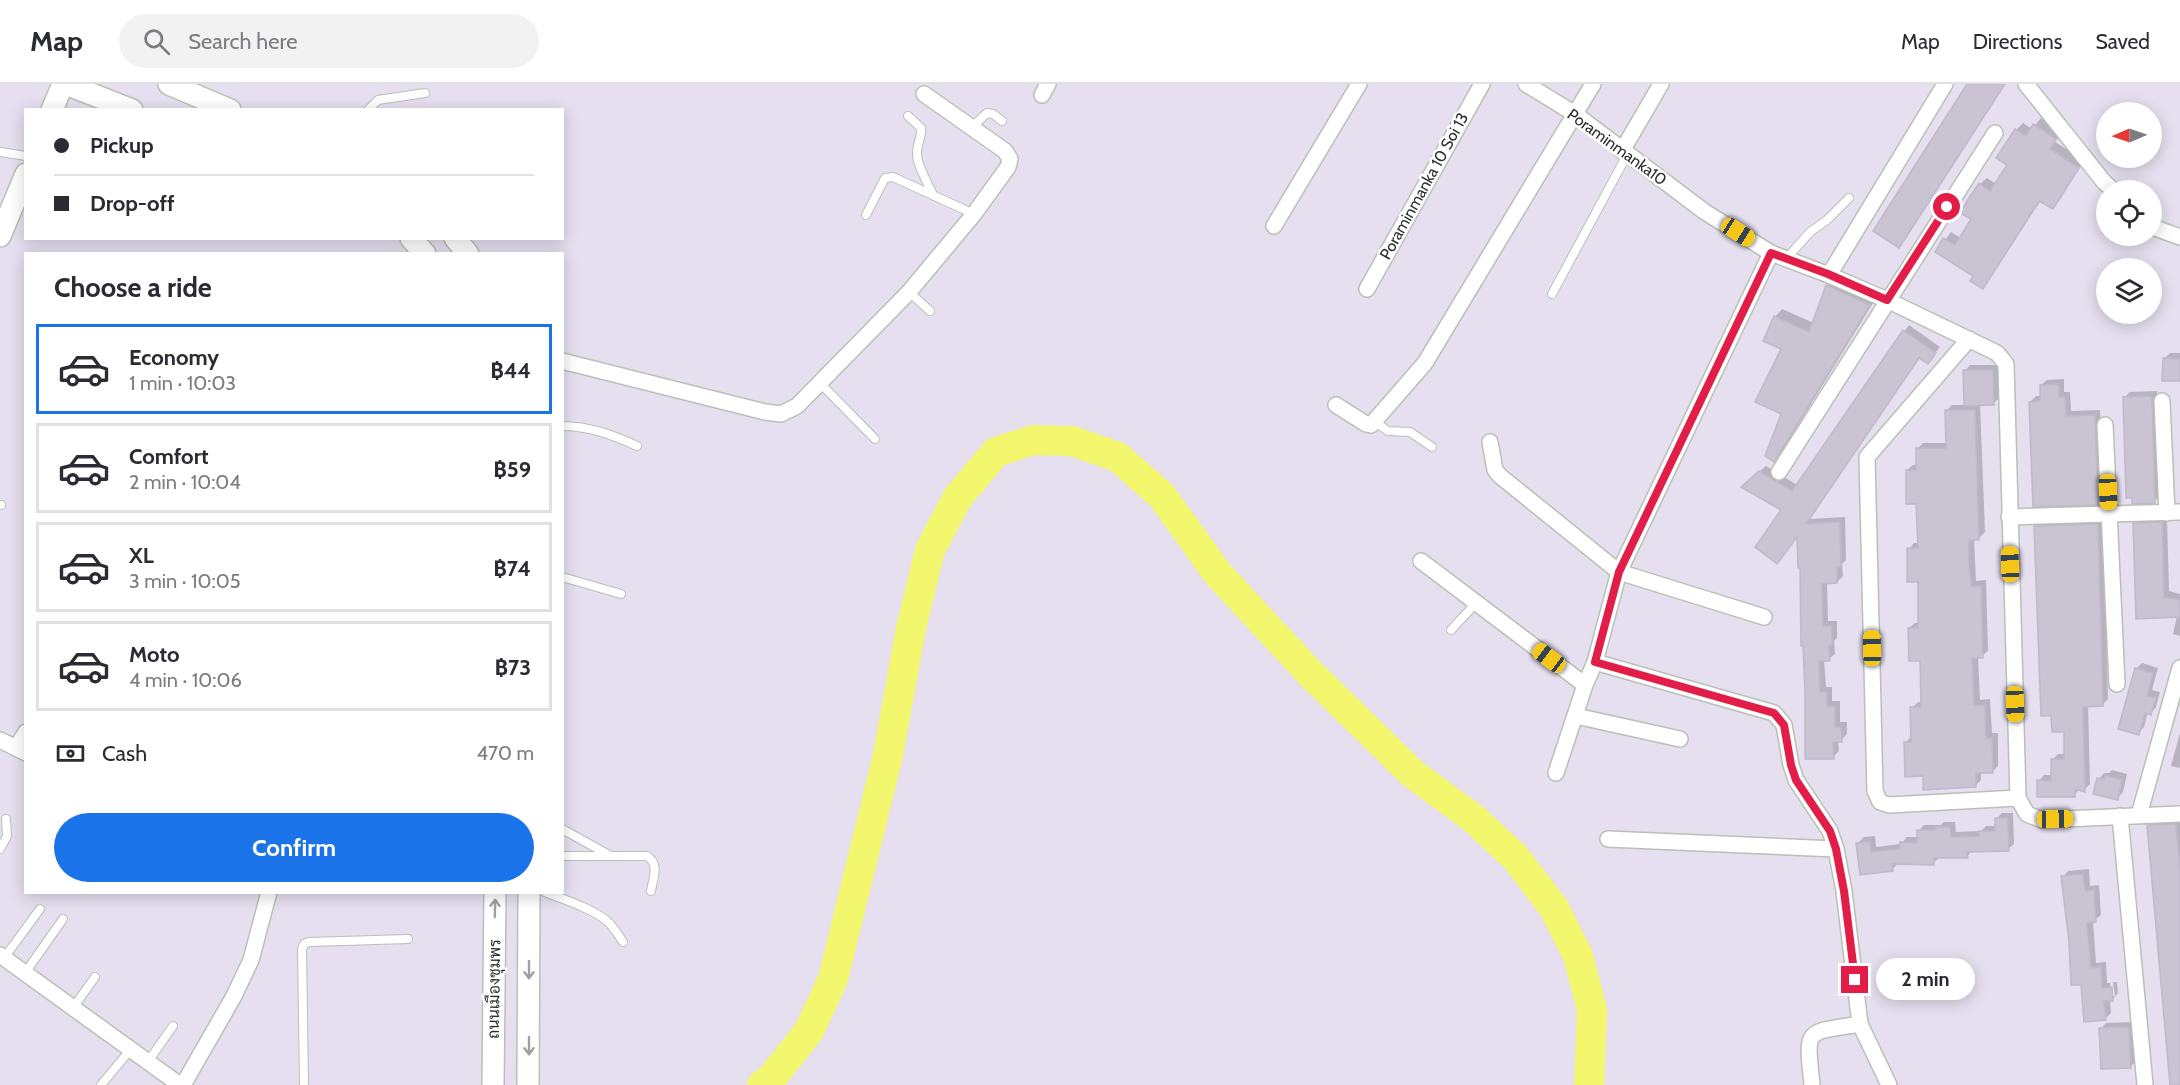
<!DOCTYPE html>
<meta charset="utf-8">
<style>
body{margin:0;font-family:Cabin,Sarabun,sans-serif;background:#f2f2f3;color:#2b2b33;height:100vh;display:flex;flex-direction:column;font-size:22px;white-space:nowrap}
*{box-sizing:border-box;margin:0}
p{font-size:20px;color:#7c7c81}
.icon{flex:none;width:33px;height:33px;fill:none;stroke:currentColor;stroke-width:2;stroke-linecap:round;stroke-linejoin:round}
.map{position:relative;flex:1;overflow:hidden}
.details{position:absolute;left:24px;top:168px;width:540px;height:642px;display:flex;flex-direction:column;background:#fff;border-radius:0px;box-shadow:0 3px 15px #0003}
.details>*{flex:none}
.hud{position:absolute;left:24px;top:24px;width:540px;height:132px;border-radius:0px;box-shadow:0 3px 15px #0003;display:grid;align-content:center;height:132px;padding:0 30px;background:#fff}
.needle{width:39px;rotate:268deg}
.fabs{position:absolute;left:2096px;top:18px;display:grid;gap:12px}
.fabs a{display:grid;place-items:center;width:66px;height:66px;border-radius:50%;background:#fff;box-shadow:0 3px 15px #0003;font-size:30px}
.end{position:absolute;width:27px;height:27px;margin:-14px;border:8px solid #e11d48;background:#fff;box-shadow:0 0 0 3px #fff}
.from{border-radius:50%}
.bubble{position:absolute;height:42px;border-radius:21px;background:#fff;box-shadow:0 3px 15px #0003;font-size:20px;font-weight:700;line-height:42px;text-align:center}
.car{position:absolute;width:18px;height:36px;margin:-18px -9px;border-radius:8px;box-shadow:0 0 4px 2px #0007;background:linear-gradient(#f5c518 24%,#345 0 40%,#f5c518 0 76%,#345 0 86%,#f5c518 0)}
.hud b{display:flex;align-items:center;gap:21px;height:57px;font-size:22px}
.hud b+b{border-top:2px solid #e1e1e2}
.hud i{width:15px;height:15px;background:#2b2b33}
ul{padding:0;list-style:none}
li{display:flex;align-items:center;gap:18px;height:90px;margin:0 12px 9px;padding:0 18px;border:3px solid #e1e1e2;border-radius:0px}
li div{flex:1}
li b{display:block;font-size:22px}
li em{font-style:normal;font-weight:700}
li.on{border-color:#1a73e8}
li>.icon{width:54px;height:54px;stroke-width:1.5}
h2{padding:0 30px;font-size:27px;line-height:72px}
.pay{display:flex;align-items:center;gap:15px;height:66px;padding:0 30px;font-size:22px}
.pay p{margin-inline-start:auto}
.cta{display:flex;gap:12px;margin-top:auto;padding:12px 30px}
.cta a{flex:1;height:69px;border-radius:36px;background:#1a73e8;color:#fff;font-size:24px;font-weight:700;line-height:69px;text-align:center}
header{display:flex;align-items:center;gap:36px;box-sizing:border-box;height:84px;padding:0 30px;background:#fff;border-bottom:2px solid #e1e1e2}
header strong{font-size:28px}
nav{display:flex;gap:33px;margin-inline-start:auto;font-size:21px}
.search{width:420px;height:54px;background:#f2f2f3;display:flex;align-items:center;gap:15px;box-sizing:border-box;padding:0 21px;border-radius:33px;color:#7c7c81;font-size:22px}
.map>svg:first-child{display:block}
.shadow{fill:#0003}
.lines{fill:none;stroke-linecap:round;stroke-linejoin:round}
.river{stroke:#f2f76d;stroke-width:30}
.building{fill:#c9c3d2;stroke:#c0b8cb;stroke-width:1.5}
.lane-casing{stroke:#b9c1b3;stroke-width:10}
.street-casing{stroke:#b9c1b3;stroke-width:18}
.secondary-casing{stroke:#b9c1b3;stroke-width:24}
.lane{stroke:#fff;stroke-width:8}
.street{stroke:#fff;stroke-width:15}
.secondary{stroke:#fff;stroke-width:21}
.oneway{stroke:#a0a0a0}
.route{stroke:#e11d48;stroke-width:8}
.labels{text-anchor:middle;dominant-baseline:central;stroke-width:5;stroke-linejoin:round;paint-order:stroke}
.street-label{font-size:16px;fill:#2d2d2d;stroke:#fff}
</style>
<header>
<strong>Map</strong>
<div class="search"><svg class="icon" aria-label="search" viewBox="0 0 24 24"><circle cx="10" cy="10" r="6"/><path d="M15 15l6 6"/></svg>Search here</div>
<nav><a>Map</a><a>Directions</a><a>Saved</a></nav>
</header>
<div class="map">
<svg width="2180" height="1001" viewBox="0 0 2180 1001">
<rect width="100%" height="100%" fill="#e5dfef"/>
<g class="shadow">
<path d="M 1969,0 L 2005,0 L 1905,156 L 1899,162 Z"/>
<path d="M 2041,34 L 2062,48 L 2055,58 L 2084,76 L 2059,117 L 2053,123 L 2041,116 L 1989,196 L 1982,203 L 1975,192 L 1937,167 L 1951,148 L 1961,154 L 1973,135 L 1980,100 L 1987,94 L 1996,100 L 2009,80 L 2016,46 L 2023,39 L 2032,45 Z"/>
<path d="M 1835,195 L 1876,214 L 1781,369 L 1773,376 L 1782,329 L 1783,264 L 1775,233 L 1782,225 L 1814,239 L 1827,202 Z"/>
<path d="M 1909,241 L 1940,263 L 1928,278 L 1920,273 L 1810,435 L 1845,433 L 1846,476 L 1842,480 L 1843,492 L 1837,498 L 1827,498 L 1828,537 L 1837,537 L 1837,554 L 1834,557 L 1835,570 L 1829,575 L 1824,576 L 1826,603 L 1832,603 L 1832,617 L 1840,617 L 1840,638 L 1847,638 L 1847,650 L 1841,656 L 1838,656 L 1839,667 L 1833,673 L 1807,608 L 1802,483 L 1798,451 L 1777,478 L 1783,425 L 1749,397 L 1766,382 L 1797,401 Z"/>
<path d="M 2170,269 L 2180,269 L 2180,296 L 2164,275 Z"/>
<path d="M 1970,281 L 1998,281 L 1999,314 L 1994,319 L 1980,320 L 1985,448 L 1979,454 L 1974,454 L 1976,497 L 1986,496 L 1988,567 L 1982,572 L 1978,572 L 1980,616 L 1990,615 L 1992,649 L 1998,649 L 1998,682 L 1993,687 L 1981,688 L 1981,696 L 1975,702 L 1924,691 L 1905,659 L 1911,653 L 1912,624 L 1918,618 L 1922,618 L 1921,575 L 1909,544 L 1915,539 L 1920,539 L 1919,496 L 1909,465 L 1914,459 L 1919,459 L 1918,418 L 1907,386 L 1913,381 L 1917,381 L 1917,365 L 1923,359 L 1947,359 L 1946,327 L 1952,321 L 1965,321 L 1965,287 Z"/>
<path d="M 2064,295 L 2064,308 L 2070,308 L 2071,327 L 2100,326 L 2103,413 L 2097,419 L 2030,318 L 2036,312 L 2042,312 L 2041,301 L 2047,296 Z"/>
<path d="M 2157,307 L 2160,412 L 2154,417 L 2124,314 L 2130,308 Z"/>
<path d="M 2167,433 L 2169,507 L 2180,510 L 2180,552 L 2173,550 L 2177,532 L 2137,533 L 2134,440 L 2140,434 Z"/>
<path d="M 2103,435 L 2108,615 L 2102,621 L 2088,621 L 2090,700 L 2084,706 L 2080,705 L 2074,711 L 2039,697 L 2044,691 L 2052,691 L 2052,676 L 2058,670 L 2066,670 L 2065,647 L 2035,443 L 2041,437 Z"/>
<path d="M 2142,579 L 2158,584 L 2152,606 L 2160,608 L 2156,623 L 2151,629 L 2148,628 L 2144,643 L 2138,649 L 2136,585 Z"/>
<path d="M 2180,649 L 2180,684 L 2171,682 Z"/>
<path d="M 2112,686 L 2127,690 L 2123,708 L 2117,714 L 2099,695 L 2104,689 L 2109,689 Z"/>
<path d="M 2002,729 L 2013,729 L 2014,760 L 2008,765 L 1973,766 L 1967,772 L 1939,774 L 1933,779 L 1899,779 L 1892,785 L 1858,759 L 1864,753 L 1875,752 L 1876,763 L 1901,760 L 1907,753 L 1918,753 L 1918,747 L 1924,741 L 1941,741 L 1944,738 L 1955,738 L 1956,748 L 1981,747 L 1986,742 L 1997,742 L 1996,735 Z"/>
<path d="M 2180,735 L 2180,1001 L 2171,1001 L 2149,742 L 2155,736 Z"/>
<path d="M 2089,785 L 2090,802 L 2099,801 L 2101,831 L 2093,837 L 2096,879 L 2106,878 L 2107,899 L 2110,899 L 2111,912 L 2115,912 L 2113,898 L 2117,898 L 2118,909 L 2113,915 L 2110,915 L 2111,929 L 2105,935 L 2082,899 L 2070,858 L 2063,793 L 2068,787 Z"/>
<path d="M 2134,938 L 2137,976 L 2131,982 L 2101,945 L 2106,939 Z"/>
</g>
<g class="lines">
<path class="river" d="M 762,1001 L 771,995 L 809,947 L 833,895 L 888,671 L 911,544 L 930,466 L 958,413 L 996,368 L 1033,356 L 1072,357 L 1118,373 L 1162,412 L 1218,490 L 1311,590 L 1413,690 L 1473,734 L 1515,773 L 1554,824 L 1578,872 L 1592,926 L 1589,1001"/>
</g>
<g class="building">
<path d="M 1967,0 L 2005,0 L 1899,164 L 1873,147 Z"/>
<path d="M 2033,40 L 2056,55 L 2050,65 L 2079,84 L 2053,125 L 2039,117 L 1983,205 L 1970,197 L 1973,192 L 1935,168 L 1943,154 L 1955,161 L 1971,135 L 1960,129 L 1969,114 L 1979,99 L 1990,107 L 2007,81 L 1996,74 L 2015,45 L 2026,52 Z"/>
<path d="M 1826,201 L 1870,221 L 1774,378 L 1765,372 L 1781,330 L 1755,318 L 1781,265 L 1763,257 L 1774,232 L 1809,248 Z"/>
<path d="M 1903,246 L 1936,269 L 1928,280 L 1919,274 L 1806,440 L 1840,438 L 1841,483 L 1837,483 L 1837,499 L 1822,500 L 1823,542 L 1832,542 L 1832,561 L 1829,562 L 1830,577 L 1819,577 L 1820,608 L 1827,608 L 1827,622 L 1835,622 L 1835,643 L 1841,643 L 1842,658 L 1833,658 L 1834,675 L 1805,675 L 1805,608 L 1803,562 L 1801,562 L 1800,484 L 1798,484 L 1797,453 L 1777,480 L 1755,463 L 1781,426 L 1741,403 L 1759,387 L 1792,407 Z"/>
<path d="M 2163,274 L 2180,275 L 2180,297 L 2162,297 Z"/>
<path d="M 1963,286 L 1993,286 L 1994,321 L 1964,322 Z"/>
<path d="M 2059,300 L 2059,313 L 2065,313 L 2066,332 L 2095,331 L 2098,421 L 2033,423 L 2029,318 L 2040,317 L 2040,301 Z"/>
<path d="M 2152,312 L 2155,419 L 2132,420 L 2132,414 L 2126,414 L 2123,313 Z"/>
<path d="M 1945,326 L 1975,326 L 1979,456 L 1969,456 L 1969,481 L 1971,502 L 1981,502 L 1983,574 L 1972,574 L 1973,600 L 1974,621 L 1985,621 L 1986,655 L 1992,654 L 1993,689 L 1976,689 L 1976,703 L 1923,706 L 1923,692 L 1905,693 L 1904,658 L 1911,658 L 1910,623 L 1921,623 L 1920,577 L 1909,577 L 1908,544 L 1918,544 L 1918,498 L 1907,498 L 1907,464 L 1918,464 L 1916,420 L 1906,420 L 1906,386 L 1916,386 L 1916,364 L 1946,364 Z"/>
<path d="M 2162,438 L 2164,513 L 2180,516 L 2180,533 L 2136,535 L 2133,439 Z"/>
<path d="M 2098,440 L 2103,622 L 2083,623 L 2085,708 L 2075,705 L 2075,713 L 2037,713 L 2037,696 L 2051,697 L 2051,675 L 2064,675 L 2064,648 L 2052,648 L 2051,632 L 2041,632 L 2034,442 Z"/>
<path d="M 2135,584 L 2153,589 L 2147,612 L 2156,614 L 2151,631 L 2145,629 L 2139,651 L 2118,645 Z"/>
<path d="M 2105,691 L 2122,696 L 2118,716 L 2093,710 L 2097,694 L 2104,695 Z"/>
<path d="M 1995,734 L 2008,734 L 2009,767 L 1967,768 L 1968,774 L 1934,774 L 1934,781 L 1892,780 L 1893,787 L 1860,791 L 1856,759 L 1870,757 L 1871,768 L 1899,765 L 1900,758 L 1917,759 L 1917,746 L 1936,746 L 1936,743 L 1950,743 L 1951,753 L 1979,752 L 1979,747 L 1995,747 Z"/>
<path d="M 2176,740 L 2180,784 L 2180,1001 L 2170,1001 L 2147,741 Z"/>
<path d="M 2083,790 L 2085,807 L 2094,806 L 2096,838 L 2087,839 L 2091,884 L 2101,883 L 2102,904 L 2112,903 L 2113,917 L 2104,917 L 2106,936 L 2084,938 L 2081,901 L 2071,901 L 2069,858 L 2061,792 Z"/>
<path d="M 2129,943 L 2131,984 L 2101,985 L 2099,944 Z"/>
</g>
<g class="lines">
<defs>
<g id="lane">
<path d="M 368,26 L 378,16 L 425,9"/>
<path d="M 908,32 L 921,44 C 922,53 917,60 917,69 C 916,80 929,101 933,111"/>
<path d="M 972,43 L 987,29 L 993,30 L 1002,37"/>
<path d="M 0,68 L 26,72"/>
<path d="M 866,131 L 885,94 L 893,93 L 974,130"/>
<path d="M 1786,175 L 1810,148 L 1827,136 L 1849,114"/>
<path d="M 909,208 L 930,227"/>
<path d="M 1552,210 L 1627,71"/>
<path d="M 819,298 L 875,355"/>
<path d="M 1375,338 L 1388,347 L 1410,348 L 1432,363"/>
<path d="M 562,342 C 589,342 613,351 637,362"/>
<path d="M 0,421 L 1,421"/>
<path d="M 562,493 L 621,510"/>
<path d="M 1451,546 L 1477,518"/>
<path d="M 562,745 L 609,771"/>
<path d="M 0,765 L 7,752 L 6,735"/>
<path d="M 562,772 L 647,772 C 660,780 653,794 651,807"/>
<path d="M 545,808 C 565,816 588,823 606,836 C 613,842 618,850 623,858"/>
<path d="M 4,874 L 40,825"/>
<path d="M 25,889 L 63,835"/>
<path d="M 73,924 L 95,893"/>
<path d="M 147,979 L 173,942"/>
<path d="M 101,1001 L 131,965"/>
<path d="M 304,1001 L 302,865 L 304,860 L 309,858 L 408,855"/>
</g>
<g id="street">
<path d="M 1526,0 L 1575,30 L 1705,128 L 1771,169 L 1829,191 L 1945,0"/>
<path d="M 2026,0 L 2104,98 L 2113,106"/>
<path d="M 1042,11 L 1048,0"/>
<path d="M 1622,67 L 1661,0"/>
<path d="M 2151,141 L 2155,144 L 2180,153"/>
<path d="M 1274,142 L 1359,0"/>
<path d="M 1829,191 L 1887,216 L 1997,269 L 2006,280 L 2018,714 L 2027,730 L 2042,736 L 2180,730"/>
<path d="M 1367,205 L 1482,0"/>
<path d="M 1969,255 L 1867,373 L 1875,707 L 1880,718 L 1889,721 L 2018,714"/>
<path d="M 562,277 L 765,328 L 781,330 L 797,322 L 909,208 L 974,130 L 1008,83 L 1010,75 L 1005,67 L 924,10"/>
<path d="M 2162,317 L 2167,429"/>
<path d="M 1336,321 L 1366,340 L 1371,341 L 1425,279 L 1593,0"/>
<path d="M 2105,341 L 2117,600"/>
<path d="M 1490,358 L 1495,386 L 1500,392 L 1619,488 L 1764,533"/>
<path d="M 1779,388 L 1995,49"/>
<path d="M 2009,433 L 2180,428"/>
<path d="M 1421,477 L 1585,601"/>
<path d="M 1595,578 L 1774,629 L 1784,641 L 1791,681 L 1796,696 L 1830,747 L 1836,765 L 1844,807 L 1860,940 L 1889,1001"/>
<path d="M 1576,632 L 1680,655"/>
<path d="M 0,656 L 26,669"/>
<path d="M 16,664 L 26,648"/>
<path d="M 1556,689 L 1585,601 L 1595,578 L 1619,488 L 1771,169"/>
<path d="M 2139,731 L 2180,584"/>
<path d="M 2120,732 L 2145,1001"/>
<path d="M 1608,755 L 1836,765"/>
<path d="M 0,871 L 180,1001"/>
<path d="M 183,1001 L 234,912 L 251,876 L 269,808"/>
<path d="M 1812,1001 C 1806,943 1804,949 1860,940"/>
</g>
<g id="secondary">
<path d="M 66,0 L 132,26"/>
<path d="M 169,0 L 230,26"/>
<path d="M 52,26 L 63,0"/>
<path d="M 0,152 L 26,90"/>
<path d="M 411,154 L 425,170"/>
<path d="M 455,154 L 468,170"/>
<path d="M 493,1001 L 495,808"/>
<path d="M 528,1001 L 529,808"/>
</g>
</defs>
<use href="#lane" class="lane-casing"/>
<use href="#street" class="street-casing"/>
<use href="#secondary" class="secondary-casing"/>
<use href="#lane" class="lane"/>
<use href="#street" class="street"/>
<use href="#secondary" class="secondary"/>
</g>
<defs><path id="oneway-shaft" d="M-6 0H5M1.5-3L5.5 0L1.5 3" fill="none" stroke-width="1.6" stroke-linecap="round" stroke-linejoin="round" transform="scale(1.5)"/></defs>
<g class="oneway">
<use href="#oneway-shaft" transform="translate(495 824) rotate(-89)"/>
<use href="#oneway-shaft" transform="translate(529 886) rotate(90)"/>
<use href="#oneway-shaft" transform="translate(529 962) rotate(90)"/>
</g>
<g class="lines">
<path class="route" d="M 1855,896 L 1844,807 L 1836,765 L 1830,747 L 1796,696 L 1791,681 L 1784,641 L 1774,629 L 1595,578 L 1619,488 L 1771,169 L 1828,190 L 1887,216 L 1947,123"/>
</g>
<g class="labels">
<g class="street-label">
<text transform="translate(1617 63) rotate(36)">Poraminmanka10</text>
<text transform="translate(1424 102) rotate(-61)">Poraminmanka 10 Soi 13</text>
<text transform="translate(494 905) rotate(-89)">ถนนเมืองชุมพร</text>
</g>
</g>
</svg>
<div class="fabs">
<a><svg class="needle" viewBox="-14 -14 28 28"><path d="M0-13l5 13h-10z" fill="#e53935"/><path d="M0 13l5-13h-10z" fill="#7c7c81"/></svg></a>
<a><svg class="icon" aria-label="locate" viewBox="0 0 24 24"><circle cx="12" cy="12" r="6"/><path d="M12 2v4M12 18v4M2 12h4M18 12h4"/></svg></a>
<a><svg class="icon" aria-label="layers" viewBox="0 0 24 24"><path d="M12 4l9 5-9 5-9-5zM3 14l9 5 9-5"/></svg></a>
</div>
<i class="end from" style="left:1947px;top:123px"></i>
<i class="end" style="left:1855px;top:896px"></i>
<div class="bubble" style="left:1876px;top:874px;width:99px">2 min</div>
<i class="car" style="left:1738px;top:148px;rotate:122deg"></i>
<i class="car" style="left:2108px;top:408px;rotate:177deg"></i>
<i class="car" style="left:2010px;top:480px;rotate:358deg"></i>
<i class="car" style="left:1872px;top:564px;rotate:359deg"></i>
<i class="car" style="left:1549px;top:574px;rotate:307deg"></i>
<i class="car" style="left:2015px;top:620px;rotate:178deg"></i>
<i class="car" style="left:2055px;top:735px;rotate:89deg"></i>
<div class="hud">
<b><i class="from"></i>Pickup</b>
<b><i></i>Drop-off</b>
</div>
<section class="details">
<h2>Choose a ride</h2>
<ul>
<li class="on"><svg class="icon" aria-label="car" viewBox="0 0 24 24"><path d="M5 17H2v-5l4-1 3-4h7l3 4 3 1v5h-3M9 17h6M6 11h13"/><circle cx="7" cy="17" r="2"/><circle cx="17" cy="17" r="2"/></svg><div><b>Economy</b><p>1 min · 10:03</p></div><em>฿44</em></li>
<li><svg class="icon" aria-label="car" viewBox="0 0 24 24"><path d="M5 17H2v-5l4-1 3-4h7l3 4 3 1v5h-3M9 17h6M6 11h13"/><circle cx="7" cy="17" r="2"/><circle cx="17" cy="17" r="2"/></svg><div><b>Comfort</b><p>2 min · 10:04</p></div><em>฿59</em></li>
<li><svg class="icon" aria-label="car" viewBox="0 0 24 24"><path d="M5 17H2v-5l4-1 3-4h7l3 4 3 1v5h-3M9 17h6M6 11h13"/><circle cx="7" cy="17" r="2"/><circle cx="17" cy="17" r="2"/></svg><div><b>XL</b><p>3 min · 10:05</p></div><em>฿74</em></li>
<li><svg class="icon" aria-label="car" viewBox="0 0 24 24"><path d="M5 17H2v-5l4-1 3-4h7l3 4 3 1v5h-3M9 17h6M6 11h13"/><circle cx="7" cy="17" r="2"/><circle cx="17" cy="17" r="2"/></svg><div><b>Moto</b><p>4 min · 10:06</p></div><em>฿73</em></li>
</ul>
<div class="pay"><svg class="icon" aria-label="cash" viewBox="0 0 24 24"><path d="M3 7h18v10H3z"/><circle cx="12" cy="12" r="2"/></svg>Cash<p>470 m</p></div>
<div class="cta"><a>Confirm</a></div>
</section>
</div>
